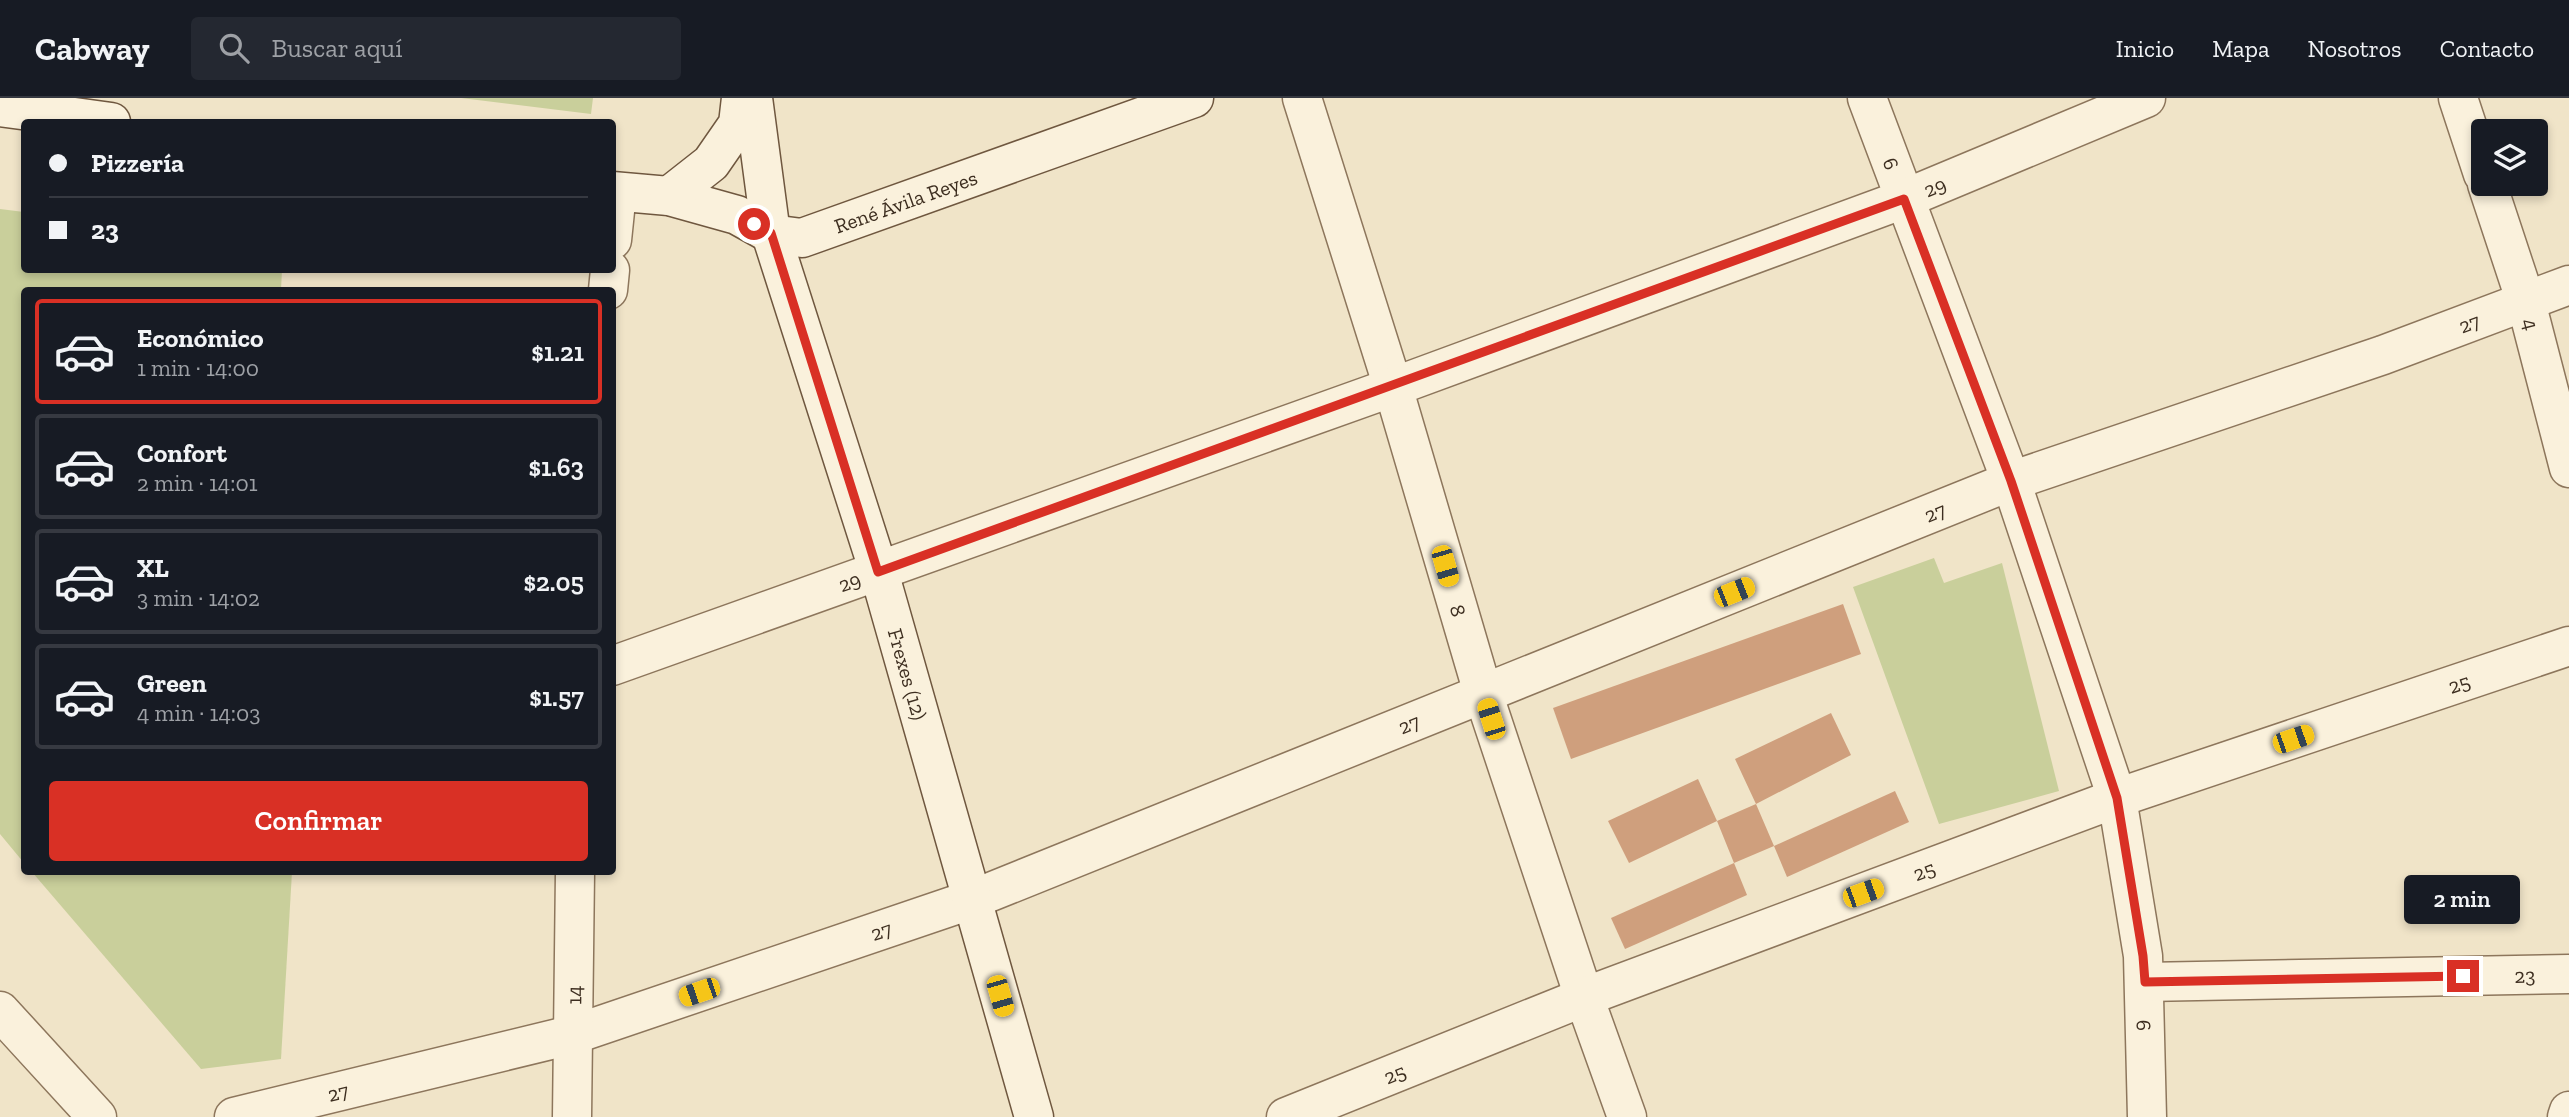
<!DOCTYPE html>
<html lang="es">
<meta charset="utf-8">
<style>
body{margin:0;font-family:"Zilla Slab",serif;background:#242831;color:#f1f3f6;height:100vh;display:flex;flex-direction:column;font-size:26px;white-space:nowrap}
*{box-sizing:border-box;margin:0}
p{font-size:23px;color:#9ea1a6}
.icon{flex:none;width:38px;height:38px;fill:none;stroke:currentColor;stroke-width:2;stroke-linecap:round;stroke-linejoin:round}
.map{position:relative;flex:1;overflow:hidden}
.drawer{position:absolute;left:21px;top:189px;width:595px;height:588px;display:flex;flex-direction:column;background:#171b24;border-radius:7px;box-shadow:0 4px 10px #0003}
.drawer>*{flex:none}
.banner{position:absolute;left:21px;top:21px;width:595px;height:154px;border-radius:7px;box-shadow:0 4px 10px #0003;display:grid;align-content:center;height:154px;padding:0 28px;background:#171b24}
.buttons{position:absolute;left:2471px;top:21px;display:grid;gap:14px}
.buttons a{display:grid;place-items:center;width:77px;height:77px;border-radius:7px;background:#171b24;box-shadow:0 4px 10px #0003;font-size:35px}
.end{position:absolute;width:32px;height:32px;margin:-16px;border:9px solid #d93025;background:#fff;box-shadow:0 0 0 4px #fff}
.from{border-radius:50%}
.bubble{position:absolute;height:49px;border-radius:7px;background:#171b24;box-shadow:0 4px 10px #0003;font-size:23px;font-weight:600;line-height:49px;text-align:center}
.car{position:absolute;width:21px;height:42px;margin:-21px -10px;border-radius:9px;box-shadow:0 0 5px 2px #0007;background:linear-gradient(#f5c518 24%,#345 0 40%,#f5c518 0 76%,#345 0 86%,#f5c518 0)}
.banner b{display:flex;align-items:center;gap:24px;height:66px;font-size:26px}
.banner b+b{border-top:2px solid #363941}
.banner i{width:18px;height:18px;background:#f1f3f6}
ul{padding:12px 0 0;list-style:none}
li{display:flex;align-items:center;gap:21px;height:105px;margin:0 14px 10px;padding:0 14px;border:4px solid #363941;border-radius:7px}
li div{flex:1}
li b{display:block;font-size:26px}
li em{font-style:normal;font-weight:600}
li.current{border-color:#d93025}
li>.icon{width:63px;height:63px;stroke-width:1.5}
.action{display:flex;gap:14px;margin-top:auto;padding:14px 28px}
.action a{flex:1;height:80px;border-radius:7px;background:#d93025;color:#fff;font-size:28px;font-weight:600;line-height:80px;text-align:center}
header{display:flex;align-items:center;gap:42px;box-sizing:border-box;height:98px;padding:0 35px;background:#171b24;border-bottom:2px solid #363941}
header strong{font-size:33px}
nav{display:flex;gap:38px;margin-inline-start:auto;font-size:24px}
.search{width:490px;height:63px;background:#242831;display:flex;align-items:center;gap:18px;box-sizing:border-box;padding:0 24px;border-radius:7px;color:#9ea1a6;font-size:26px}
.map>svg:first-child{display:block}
.green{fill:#c9cf9b}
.building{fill:#cf9f7d}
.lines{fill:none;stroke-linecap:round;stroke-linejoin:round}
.street-casing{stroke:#8d765c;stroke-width:41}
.secondary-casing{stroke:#6f573f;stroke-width:41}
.street{stroke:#faf1dc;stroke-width:38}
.secondary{stroke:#faf1dc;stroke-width:38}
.route{stroke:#d93025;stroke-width:9}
.labels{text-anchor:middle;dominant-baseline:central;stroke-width:7;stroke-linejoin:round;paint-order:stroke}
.street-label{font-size:21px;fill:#3d2e20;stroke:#f7eed8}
</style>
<header>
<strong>Cabway</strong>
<div class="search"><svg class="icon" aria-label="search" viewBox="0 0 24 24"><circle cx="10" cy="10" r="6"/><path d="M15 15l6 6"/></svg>Buscar aquí</div>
<nav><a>Inicio</a><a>Mapa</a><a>Nosotros</a><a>Contacto</a></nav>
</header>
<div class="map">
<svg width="2569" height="1019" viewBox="0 0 2569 1019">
<rect width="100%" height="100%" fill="#f0e4c8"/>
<g class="green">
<path d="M 461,0 L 593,0 L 591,16 Z"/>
<path d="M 0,111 L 24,114 L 24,172 L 282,172 L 281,192 L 24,192 L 24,765 L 0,736 Z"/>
<path d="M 1934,460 L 1944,485 L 2002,465 L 2059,693 L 1939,726 L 1853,489 Z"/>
<path d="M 32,774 L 292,774 L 281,961 L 201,971 Z"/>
</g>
<g class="building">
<path d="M 1843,506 L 1861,556 L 1571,661 L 1553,610 Z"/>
<path d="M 1831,615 L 1851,657 L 1756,706 L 1774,748 L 1734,765 L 1717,723 L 1756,706 L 1735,661 Z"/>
<path d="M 1698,681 L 1717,723 L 1629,765 L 1608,723 Z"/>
<path d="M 1895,693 L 1909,724 L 1787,779 L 1774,748 Z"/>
<path d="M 1734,765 L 1747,797 L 1625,851 L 1611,820 Z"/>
</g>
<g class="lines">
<defs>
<g id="street">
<path id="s1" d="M 1302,0 L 1393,289 L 1483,595 L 1584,899 L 1627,1019"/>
<path id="s2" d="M 1867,0 L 2011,383 L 2117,700 L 2143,858 L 2147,1019"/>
<path d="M 2458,0 L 2483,76"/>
<path id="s3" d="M 2487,86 L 2526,204 L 2569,370"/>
<path d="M 612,142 L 617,94"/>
<path d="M 608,192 L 610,172"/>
<path id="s4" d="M 612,568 L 1393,289 L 1904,101 L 2146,0"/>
<path id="s5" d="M 2145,884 L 2569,876"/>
<path d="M 0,913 L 97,1019"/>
<path id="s6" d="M 234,1019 L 575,936 L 973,801 L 2011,383 L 2383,257 L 2569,187"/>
<path id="s7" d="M 572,1019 L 575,774"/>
<path id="s8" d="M 1286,1019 L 1584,899 L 2117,700 L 2569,548"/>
<path d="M 2567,1019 L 2569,1013"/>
</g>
<g id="secondary">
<path id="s9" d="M 753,0 L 771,136 L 879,474 L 1034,1019"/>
<path d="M 0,9 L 111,24"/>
<path id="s10" d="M 612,93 L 669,98 L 737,117 L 771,136 L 802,140 L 1194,0"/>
<path d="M 669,98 L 711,65 L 738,26 L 741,0"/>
</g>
</defs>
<use href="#street" class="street-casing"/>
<use href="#secondary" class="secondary-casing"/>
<use href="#street" class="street"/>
<use href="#secondary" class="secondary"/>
</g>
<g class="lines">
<path class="route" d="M 754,126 L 771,135 L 878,474 L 1904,101 L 2011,383 L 2117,700 L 2143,858 L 2145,884 L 2463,878"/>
</g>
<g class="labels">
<g class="street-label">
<text stroke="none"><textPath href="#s2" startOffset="70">6</textPath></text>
<text stroke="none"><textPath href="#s4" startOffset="1407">29</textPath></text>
<text stroke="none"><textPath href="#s10" startOffset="308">René Ávila Reyes</textPath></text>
<text stroke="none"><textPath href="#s6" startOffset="2375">27</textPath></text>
<text stroke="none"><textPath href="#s3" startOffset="147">4</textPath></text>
<text stroke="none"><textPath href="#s6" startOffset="1808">27</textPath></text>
<text stroke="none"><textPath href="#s4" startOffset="252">29</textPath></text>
<text stroke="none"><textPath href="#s1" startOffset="536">8</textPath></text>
<text stroke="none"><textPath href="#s9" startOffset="598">Frexes (12)</textPath></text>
<text stroke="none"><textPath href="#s8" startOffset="1251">25</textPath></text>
<text stroke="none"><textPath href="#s6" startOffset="1241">27</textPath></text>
<text stroke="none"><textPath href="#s8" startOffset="684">25</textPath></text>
<text stroke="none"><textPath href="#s6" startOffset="674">27</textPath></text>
<text stroke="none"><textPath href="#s5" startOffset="380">23</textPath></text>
<text stroke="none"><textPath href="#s7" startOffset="122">14</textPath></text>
<text stroke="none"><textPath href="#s2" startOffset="973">6</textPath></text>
<text stroke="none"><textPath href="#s8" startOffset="117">25</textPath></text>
<text stroke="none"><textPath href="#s6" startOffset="107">27</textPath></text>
</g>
</g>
</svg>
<div class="buttons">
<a><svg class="icon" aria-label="layers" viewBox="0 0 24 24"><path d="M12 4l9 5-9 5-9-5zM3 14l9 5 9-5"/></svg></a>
</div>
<i class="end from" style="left:754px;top:126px"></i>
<i class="end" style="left:2463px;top:878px"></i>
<div class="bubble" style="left:2404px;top:777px;width:116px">2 min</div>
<i class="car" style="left:1445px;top:468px;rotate:164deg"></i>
<i class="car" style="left:1734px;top:494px;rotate:68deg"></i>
<i class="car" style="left:1491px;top:621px;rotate:342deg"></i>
<i class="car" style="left:2293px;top:641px;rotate:71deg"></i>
<i class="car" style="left:1863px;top:795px;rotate:70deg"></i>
<i class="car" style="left:699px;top:894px;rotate:251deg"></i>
<i class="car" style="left:1000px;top:898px;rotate:164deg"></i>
<div class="banner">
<b><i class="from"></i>Pizzería</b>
<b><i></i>23</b>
</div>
<section class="drawer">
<ul>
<li class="current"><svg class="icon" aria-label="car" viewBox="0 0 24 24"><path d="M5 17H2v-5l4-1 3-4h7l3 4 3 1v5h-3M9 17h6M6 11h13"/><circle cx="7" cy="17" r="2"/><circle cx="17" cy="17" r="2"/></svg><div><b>Económico</b><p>1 min · 14:00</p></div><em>$1.21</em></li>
<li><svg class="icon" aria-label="car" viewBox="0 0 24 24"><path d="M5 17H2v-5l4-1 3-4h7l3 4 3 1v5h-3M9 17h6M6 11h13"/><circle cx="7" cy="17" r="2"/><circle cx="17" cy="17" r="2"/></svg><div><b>Confort</b><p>2 min · 14:01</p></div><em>$1.63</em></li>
<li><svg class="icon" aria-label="car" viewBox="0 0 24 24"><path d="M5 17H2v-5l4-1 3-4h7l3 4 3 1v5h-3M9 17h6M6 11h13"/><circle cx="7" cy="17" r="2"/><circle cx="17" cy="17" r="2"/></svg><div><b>XL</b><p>3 min · 14:02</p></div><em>$2.05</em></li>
<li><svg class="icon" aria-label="car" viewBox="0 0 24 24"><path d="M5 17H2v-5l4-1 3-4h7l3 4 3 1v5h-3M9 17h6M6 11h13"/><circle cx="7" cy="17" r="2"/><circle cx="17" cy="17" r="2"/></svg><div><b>Green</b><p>4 min · 14:03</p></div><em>$1.57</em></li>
</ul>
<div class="action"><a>Confirmar</a></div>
</section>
</div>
